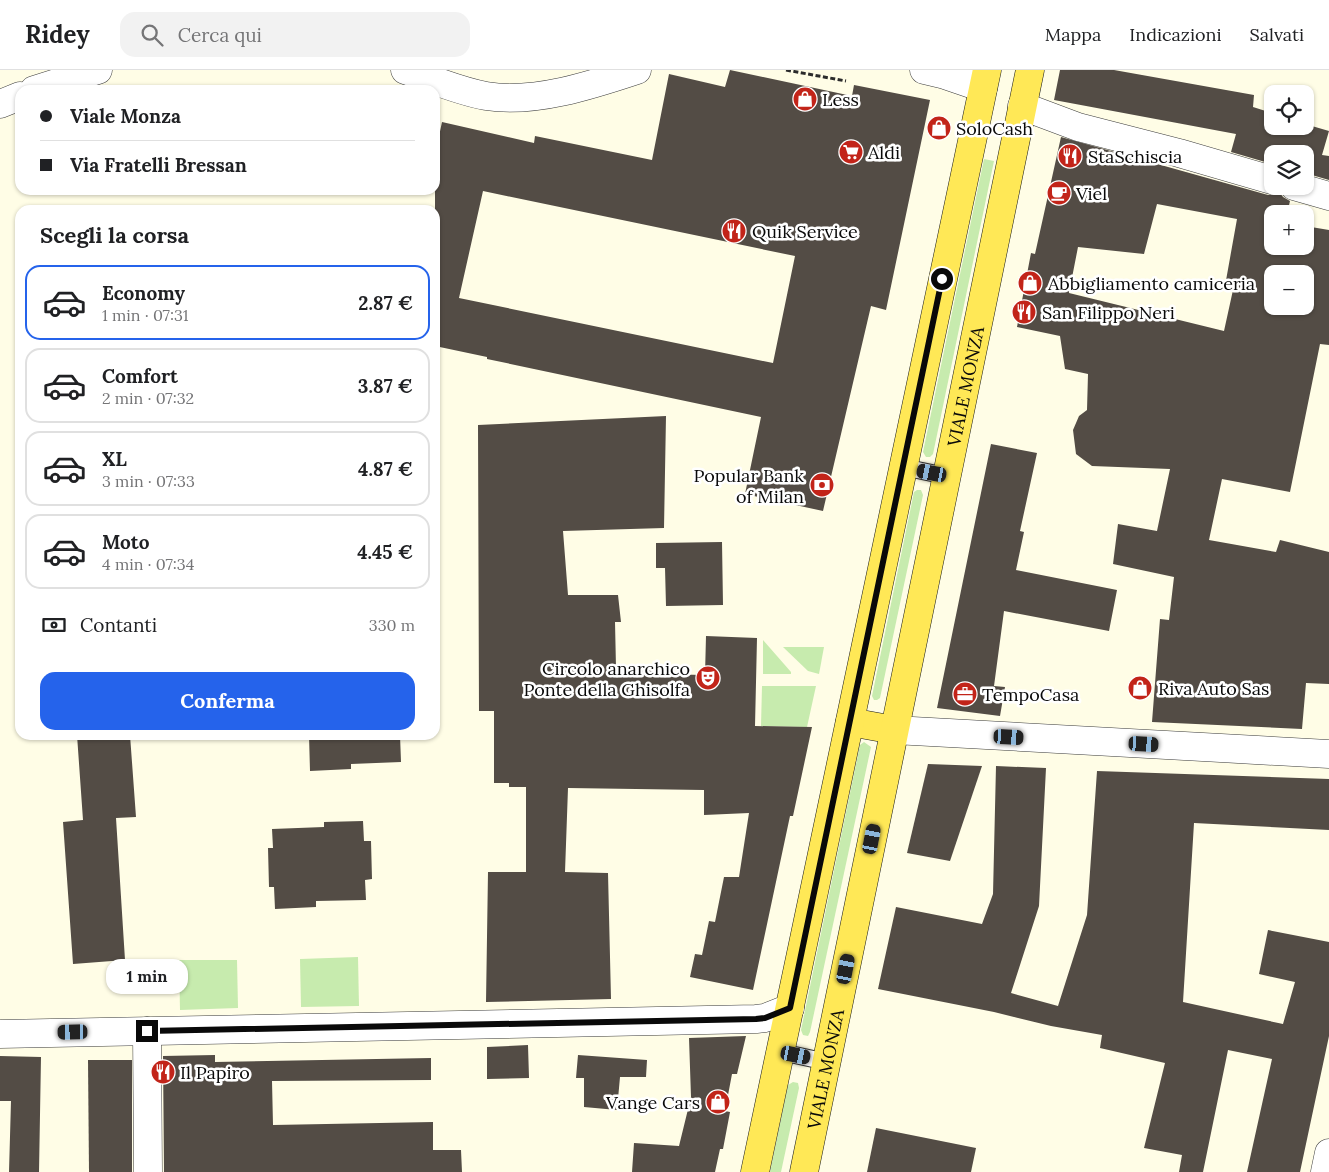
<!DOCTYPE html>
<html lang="it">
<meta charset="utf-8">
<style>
body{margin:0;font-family:Lora,serif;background:#f2f2f2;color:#202124;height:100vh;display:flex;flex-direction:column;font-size:19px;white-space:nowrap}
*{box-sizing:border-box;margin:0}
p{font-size:16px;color:#757577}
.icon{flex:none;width:28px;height:28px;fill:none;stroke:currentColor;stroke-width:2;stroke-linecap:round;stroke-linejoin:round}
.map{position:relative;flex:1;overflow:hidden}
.details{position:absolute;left:15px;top:135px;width:425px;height:535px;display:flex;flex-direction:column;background:#fff;border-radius:15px;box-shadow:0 1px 4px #0004}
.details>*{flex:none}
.top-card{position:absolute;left:15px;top:15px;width:425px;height:110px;border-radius:15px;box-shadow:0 1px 4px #0004;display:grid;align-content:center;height:110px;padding:0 25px;background:#fff}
.buttons{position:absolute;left:1264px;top:15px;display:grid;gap:10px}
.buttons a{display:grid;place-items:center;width:50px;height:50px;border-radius:10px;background:#fff;box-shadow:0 1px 4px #0004;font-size:25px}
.end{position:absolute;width:22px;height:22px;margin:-11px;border:6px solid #090909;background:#fff;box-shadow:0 0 0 2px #fff}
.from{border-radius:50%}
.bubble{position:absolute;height:35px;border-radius:15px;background:#fff;box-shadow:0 1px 4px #0004;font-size:16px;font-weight:700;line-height:35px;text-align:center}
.car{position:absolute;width:15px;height:30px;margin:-15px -8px;border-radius:6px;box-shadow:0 0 4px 1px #0007;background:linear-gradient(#222 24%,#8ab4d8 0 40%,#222 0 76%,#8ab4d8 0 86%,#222 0)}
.top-card b{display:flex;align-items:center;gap:18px;height:48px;font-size:19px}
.top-card b+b{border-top:1px solid #e0e0e0}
.top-card i{width:12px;height:12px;background:#202124}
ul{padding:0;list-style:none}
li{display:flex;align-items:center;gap:15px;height:75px;margin:0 10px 8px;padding:0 15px;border:2px solid #e0e0e0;border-radius:15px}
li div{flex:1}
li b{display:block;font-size:19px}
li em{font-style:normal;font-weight:700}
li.selected{border-color:#2563eb}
li>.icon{width:45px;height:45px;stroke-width:1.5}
h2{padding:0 25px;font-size:22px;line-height:60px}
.pay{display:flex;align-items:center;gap:12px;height:55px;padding:0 25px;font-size:19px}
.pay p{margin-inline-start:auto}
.action{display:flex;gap:10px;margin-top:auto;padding:10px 25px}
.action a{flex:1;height:58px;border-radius:15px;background:#2563eb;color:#fff;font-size:20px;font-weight:700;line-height:58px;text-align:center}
header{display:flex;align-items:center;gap:30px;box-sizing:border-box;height:70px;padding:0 25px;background:#fff;border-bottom:1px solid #e0e0e0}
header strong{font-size:24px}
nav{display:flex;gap:28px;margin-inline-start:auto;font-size:18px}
.search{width:350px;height:45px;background:#f2f2f2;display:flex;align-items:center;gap:12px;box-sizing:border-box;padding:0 18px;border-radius:15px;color:#757577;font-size:19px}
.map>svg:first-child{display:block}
.green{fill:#c7ebae}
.building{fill:#534c45;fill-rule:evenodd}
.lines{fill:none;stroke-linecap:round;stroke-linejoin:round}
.lane-casing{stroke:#3c3c3c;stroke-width:18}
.street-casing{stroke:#3c3c3c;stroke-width:29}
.primary-casing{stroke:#1a1a1a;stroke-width:29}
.path{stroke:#2b2b2b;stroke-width:3;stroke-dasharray:5 2.5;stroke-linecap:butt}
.lane{stroke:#fff;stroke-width:16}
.street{stroke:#fff;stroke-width:28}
.primary{stroke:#ffe856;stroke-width:28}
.route{stroke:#090909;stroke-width:6}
.labels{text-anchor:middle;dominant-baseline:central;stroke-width:5;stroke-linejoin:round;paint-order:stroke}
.poi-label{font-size:18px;fill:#090909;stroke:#fff;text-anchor:start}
.street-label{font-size:18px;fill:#090909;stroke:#fff}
</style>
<header>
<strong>Ridey</strong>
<div class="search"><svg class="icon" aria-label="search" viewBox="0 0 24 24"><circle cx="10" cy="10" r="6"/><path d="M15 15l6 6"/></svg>Cerca qui</div>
<nav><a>Mappa</a><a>Indicazioni</a><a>Salvati</a></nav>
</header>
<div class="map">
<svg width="1329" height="1102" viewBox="0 0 1329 1102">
<rect width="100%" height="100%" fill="#fffde6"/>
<g class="green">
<path d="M 984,89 L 994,91 L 933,384 L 930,387 L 926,387 L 923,382 Z"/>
<path d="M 917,420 L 921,420 L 923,425 L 880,628 L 877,630 L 874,630 L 872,626 L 914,422 Z"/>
<path d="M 763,570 L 791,602 L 791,604 L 763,604 Z"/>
<path d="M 783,577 L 824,577 L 819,604 L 808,601 Z"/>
<path d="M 762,616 L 816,616 L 807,657 L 761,656 Z"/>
<path d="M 864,672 L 871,677 L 810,962 L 808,966 L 803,965 L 801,960 L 860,675 Z"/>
<path d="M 358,887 L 359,936 L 301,937 L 300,889 Z"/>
<path d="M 179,890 L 237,890 L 238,938 L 180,940 Z"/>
<path d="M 793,1012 L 798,1013 L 799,1018 L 781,1102 L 770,1102 L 788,1015 Z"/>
</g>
<g class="building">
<path d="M 730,0 L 852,26 L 854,15 L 930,30 L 886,240 L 871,236 L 823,441 L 745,424 L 761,347 L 487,289 L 487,287 L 435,276 L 435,85 L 442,52 L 534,73 L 535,66 L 652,90 L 669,4 L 725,17 ZM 483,121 L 795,186 L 773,293 L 459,228 Z"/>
<path d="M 1060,0 L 1114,0 L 1254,25 L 1253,37 L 1272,43 L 1272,56 L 1305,56 L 1305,54 L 1329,61 L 1322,85 L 1329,86 L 1329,110 L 1305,103 L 1305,84 L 1272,84 L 1272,94 L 1231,82 L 1236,64 L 1054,30 Z"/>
<path d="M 1061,67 L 1268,125 L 1275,125 L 1280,123 L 1283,127 L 1290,131 L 1287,144 L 1272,144 L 1272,176 L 1305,176 L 1305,156 L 1329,160 L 1329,275 L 1320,274 L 1290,422 L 1222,409 L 1209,470 L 1276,482 L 1280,470 L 1329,482 L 1329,614 L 1306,613 L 1302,659 L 1152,652 L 1160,549 L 1169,550 L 1174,507 L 1113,494 L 1118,454 L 1157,461 L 1170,399 L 1092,396 L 1076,384 L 1073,360 L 1079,346 L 1087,340 L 1088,304 L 1065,299 L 1060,266 L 1017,257 L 1031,183 L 1035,184 ZM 1157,134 L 1237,149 L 1225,216 L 1233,220 L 1224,261 L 1069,223 L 1078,177 L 1144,184 ZM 1272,204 L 1305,204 L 1305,236 L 1272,236 Z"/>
<path d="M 666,346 L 664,458 L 563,461 L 568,525 L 618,525 L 621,552 L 615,552 L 616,598 L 656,598 L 656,604 L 705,605 L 706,566 L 757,568 L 755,656 L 812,657 L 793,746 L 790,746 L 753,920 L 690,907 L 695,884 L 702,885 L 709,851 L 715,852 L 724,807 L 739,807 L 749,743 L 704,745 L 704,720 L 568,718 L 565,802 L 608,803 L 611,929 L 486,932 L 488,802 L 526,802 L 526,717 L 509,717 L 509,713 L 494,713 L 494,641 L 479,641 L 478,355 Z"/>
<path d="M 991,374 L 1037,383 L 1020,461 L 1024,462 L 1016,500 L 1117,520 L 1109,561 L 1004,541 L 994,616 L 1005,617 L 1000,646 L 937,638 Z"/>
<path d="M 722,472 L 723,535 L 666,536 L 665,498 L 656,498 L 656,473 Z"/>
<path d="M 77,665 L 130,665 L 136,747 L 116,748 L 125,890 L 73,894 L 63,752 L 83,750 Z"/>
<path d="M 309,665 L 400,665 L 401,692 L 351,694 L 351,699 L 310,701 Z"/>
<path d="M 928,694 L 982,696 L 950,791 L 907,783 Z"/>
<path d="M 996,696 L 1046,698 L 1039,836 L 1011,923 L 1058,936 L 1087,845 L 1097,701 L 1329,709 L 1329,760 L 1194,753 L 1183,932 L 1283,954 L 1295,912 L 1259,904 L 1268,860 L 1329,872 L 1329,966 L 1300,1102 L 1247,1102 L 1272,989 L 1228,980 L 1203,1102 L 1179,1102 L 1182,1085 L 1144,1078 L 1165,993 L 1100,978 L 1102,965 L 1051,956 L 994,942 L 878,919 L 896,837 L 982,854 L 993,824 Z"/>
<path d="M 363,751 L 364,771 L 371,771 L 372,809 L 365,810 L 366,830 L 316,831 L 316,837 L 275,839 L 274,817 L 269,817 L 268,778 L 273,778 L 272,759 L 324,757 L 324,752 Z"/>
<path d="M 746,966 L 737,1004 L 732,1004 L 725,1041 L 730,1042 L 723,1079 L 720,1079 L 715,1102 L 632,1102 L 634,1073 L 679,1076 L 691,1027 L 689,968 Z"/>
<path d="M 528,975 L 529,1008 L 487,1009 L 487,977 Z"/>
<path d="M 215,985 L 215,992 L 431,988 L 431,1010 L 272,1011 L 273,1055 L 433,1052 L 433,1080 L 461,1080 L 462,1102 L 164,1102 L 163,986 Z"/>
<path d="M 578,985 L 647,990 L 646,1007 L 620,1007 L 617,1040 L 584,1037 L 584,1008 L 576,1008 Z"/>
<path d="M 0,986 L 41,987 L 39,1102 L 9,1102 L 11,1031 L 0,1031 Z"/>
<path d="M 88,990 L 132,990 L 132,1102 L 89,1102 Z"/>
<path d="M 876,1058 L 976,1078 L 971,1102 L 867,1102 Z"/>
</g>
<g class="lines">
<defs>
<g id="lane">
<path d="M 903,397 L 946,406"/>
<path d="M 777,975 L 781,982 L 827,992"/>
</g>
<g id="street">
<path d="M 405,0 C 431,9 458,21 486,26 C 534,34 592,15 637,0"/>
<path d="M 924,0 L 945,5 L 983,18"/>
<path d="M 34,20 L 98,0"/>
<path d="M 0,34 L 20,26"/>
<path d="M 1022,36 L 1078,57 L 1179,83 L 1272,110"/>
<path d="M 1294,116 L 1329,126"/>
<path d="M 894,660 L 1329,684"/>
<path d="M 147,961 L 148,1102"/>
<path d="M 0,964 L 756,949 L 765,948 L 790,938"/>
<path d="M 1325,1102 L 1329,1083"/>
</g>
<g id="primary">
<path d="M 850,652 L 894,660"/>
<path d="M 755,1102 L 987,0"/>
<path id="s1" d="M 804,1102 L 1030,0"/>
</g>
</defs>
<use href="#lane" class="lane-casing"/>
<use href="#street" class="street-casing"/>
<use href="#primary" class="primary-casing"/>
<path class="path" d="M 786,0 L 846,11"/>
<use href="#lane" class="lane"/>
<use href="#street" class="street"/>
<use href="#primary" class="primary"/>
</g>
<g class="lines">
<path class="route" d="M 147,961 L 756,949 L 765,948 L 790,938 L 942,209"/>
</g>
<defs>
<symbol id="shop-disc" viewBox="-11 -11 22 22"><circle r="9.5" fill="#c22419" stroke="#fff"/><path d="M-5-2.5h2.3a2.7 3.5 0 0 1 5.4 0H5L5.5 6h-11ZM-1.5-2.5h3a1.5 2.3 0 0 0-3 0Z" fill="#fff"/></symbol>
<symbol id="supermarket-disc" viewBox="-11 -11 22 22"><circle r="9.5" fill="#c22419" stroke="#fff"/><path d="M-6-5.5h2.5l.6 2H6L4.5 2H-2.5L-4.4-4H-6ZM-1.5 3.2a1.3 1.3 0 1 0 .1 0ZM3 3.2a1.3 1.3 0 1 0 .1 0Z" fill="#fff"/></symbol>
<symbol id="restaurant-disc" viewBox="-11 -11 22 22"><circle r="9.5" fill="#c22419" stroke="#fff"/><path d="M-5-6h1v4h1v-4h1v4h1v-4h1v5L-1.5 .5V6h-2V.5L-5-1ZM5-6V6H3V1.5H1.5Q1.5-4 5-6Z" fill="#fff"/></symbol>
<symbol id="cafe-disc" viewBox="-11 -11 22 22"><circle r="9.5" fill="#c22419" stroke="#fff"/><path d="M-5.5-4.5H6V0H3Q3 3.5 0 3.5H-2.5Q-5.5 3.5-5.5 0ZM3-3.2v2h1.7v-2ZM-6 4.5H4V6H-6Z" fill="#fff"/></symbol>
<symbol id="bank-disc" viewBox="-11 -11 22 22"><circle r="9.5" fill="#c22419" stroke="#fff"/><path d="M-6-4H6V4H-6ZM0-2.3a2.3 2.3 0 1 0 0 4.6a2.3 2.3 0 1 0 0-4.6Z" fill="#fff"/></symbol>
<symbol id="theatre-disc" viewBox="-11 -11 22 22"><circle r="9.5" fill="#c22419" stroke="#fff"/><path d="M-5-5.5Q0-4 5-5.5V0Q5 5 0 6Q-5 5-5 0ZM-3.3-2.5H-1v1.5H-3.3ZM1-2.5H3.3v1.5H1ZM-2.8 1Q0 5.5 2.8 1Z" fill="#fff"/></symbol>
<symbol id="office-disc" viewBox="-11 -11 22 22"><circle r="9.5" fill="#c22419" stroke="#fff"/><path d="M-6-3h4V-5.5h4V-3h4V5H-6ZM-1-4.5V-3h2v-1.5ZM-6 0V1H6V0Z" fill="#fff"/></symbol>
</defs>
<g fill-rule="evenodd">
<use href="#shop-disc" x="791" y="15" width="28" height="28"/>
<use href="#shop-disc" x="925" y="44" width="28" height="28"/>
<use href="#supermarket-disc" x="837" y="68" width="28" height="28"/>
<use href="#restaurant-disc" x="1056" y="72" width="28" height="28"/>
<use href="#cafe-disc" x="1045" y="109" width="28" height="28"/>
<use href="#restaurant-disc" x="720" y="147" width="28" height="28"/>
<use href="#shop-disc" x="1016" y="199" width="28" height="28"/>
<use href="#restaurant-disc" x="1010" y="228" width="28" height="28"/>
<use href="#bank-disc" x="808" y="401" width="28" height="28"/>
<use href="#theatre-disc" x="694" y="594" width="28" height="28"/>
<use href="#shop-disc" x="1126" y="604" width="28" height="28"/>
<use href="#office-disc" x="951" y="610" width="28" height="28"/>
<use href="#restaurant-disc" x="149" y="988" width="28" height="28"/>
<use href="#shop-disc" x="704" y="1018" width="28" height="28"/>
</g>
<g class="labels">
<g class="poi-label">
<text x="822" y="29">Less</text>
<text x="956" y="58">SoloCash</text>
<text x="868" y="82">Aldi</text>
<text x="1088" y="86">StaSchiscia</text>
<text x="1076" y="123">Viel</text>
<text x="752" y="161">Quik Service</text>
<text x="1048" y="213">Abbigliamento camiceria</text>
<text x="1042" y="242">San Filippo Neri</text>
<text x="804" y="405" text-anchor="end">Popular Bank<tspan x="804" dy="21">of Milan</tspan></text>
<text x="690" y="598" text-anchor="end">Circolo anarchico<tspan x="690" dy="21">Ponte della Ghisolfa</tspan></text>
<text x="1158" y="618">Riva Auto Sas</text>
<text x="982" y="624">TempoCasa</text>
<text x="180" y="1002">Il Papiro</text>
<text x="700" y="1032" text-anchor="end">Vange Cars</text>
</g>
<g class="street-label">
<text stroke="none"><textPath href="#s1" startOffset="802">VIALE MONZA</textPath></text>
<text stroke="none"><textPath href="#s1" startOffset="105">VIALE MONZA</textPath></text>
</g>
</g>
</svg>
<div class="buttons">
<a><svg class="icon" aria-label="locate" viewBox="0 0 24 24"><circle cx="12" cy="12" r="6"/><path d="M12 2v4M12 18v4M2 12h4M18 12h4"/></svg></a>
<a><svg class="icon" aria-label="layers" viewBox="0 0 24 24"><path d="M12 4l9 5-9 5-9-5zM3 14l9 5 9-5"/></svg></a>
<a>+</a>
<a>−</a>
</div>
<i class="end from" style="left:942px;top:209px"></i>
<i class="end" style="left:147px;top:961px"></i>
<div class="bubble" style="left:106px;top:889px;width:82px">1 min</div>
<i class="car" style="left:932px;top:403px;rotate:281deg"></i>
<i class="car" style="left:1009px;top:667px;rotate:93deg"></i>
<i class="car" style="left:1144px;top:674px;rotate:93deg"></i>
<i class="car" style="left:872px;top:769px;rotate:11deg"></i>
<i class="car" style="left:846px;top:899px;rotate:11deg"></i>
<i class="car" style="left:73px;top:962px;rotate:269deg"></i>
<i class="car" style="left:796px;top:985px;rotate:102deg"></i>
<div class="top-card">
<b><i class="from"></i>Viale Monza</b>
<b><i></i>Via Fratelli Bressan</b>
</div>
<section class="details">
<h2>Scegli la corsa</h2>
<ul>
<li class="selected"><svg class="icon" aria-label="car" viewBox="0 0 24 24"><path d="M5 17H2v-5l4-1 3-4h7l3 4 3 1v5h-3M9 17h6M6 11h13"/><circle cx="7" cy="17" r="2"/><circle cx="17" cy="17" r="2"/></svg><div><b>Economy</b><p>1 min · 07:31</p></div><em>2.87 €</em></li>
<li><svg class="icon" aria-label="car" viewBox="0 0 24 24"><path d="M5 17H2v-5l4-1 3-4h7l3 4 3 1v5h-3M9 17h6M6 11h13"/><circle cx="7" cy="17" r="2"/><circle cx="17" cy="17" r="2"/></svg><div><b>Comfort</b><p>2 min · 07:32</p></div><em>3.87 €</em></li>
<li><svg class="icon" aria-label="car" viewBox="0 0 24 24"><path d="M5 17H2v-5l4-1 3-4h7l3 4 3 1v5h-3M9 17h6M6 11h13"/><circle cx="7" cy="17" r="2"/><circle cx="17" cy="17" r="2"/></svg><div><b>XL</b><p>3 min · 07:33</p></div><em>4.87 €</em></li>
<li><svg class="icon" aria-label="car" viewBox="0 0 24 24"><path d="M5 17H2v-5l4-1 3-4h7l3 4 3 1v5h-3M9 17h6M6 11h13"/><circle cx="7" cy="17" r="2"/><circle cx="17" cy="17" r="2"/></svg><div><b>Moto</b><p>4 min · 07:34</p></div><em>4.45 €</em></li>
</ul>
<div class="pay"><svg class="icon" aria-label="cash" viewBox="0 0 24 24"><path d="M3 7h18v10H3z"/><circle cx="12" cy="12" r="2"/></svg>Contanti<p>330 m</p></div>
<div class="action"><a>Conferma</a></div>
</section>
</div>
